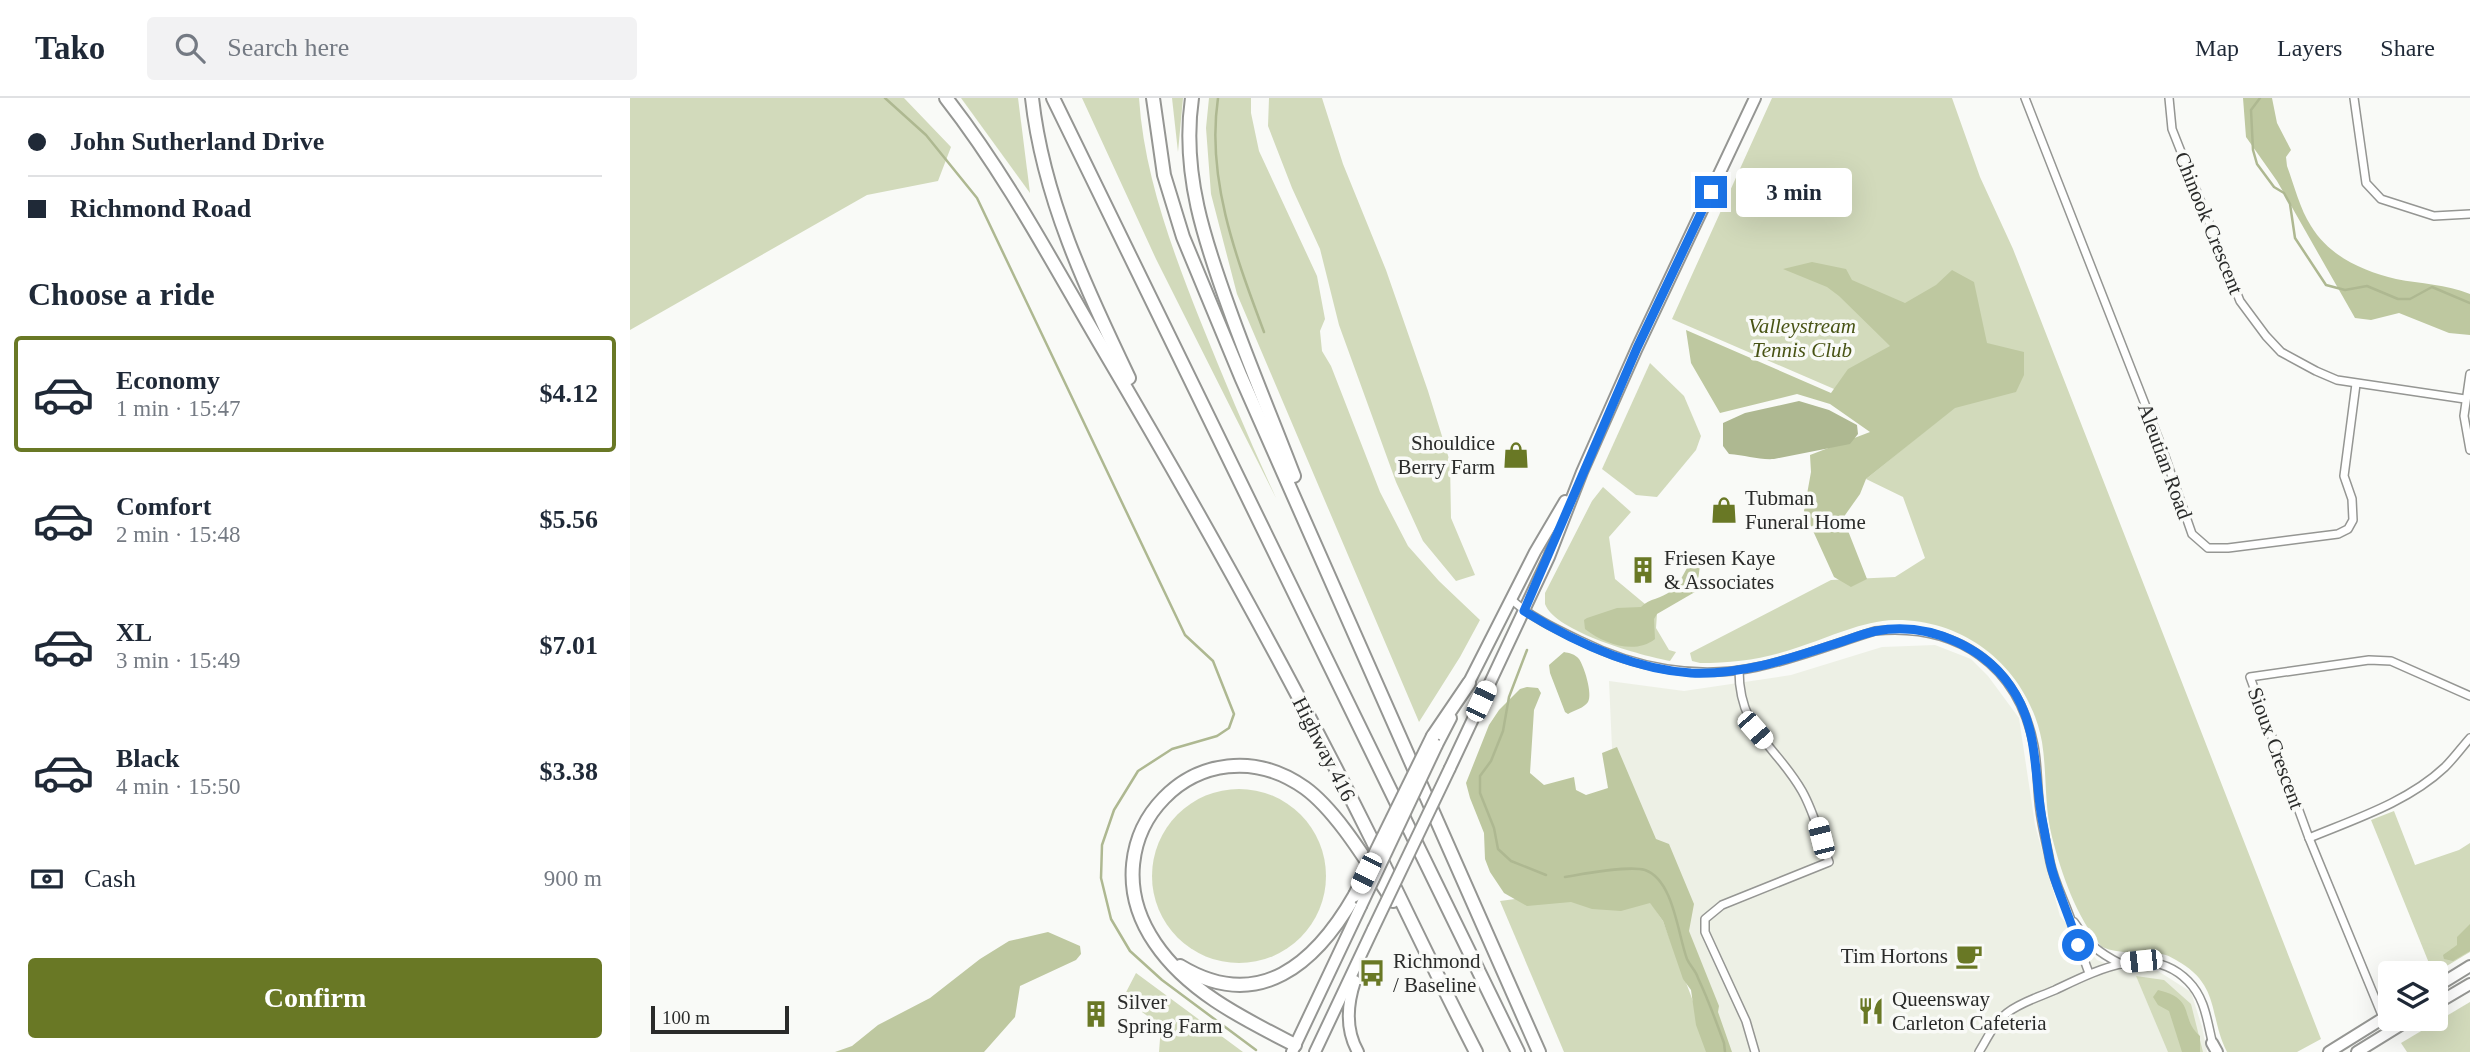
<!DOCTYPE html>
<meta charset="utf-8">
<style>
body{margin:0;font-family:Georgia,serif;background:#f2f2f3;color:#1f2937;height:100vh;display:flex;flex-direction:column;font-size:26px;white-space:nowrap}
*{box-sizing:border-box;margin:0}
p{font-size:23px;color:#747a83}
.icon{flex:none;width:38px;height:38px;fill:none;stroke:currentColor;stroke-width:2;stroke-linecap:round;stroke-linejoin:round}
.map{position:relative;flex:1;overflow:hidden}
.details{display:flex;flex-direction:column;background:#fff;width:630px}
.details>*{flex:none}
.guide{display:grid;align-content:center;height:154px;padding:0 28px;background:#fff}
.fabs{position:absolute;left:1748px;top:863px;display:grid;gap:14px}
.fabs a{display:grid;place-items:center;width:70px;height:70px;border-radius:7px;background:#fff;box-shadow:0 7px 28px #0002;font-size:35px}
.scale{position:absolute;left:21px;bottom:18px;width:138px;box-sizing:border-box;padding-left:7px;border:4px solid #2a2b2a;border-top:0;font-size:19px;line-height:24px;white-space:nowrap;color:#2a2b2a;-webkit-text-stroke:5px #f9faf7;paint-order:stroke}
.end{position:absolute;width:32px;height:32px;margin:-16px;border:9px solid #1a73e8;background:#fff;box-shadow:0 0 0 4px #fff}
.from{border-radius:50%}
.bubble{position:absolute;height:49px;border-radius:7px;background:#fff;box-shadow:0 7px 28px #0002;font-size:23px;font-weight:700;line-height:49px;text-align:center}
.car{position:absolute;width:21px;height:42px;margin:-21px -10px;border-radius:9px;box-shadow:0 0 5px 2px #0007;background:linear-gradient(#fff 24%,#345 0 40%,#fff 0 76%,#345 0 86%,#fff 0)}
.guide b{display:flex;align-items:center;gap:24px;height:66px;font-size:26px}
.guide b+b{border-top:2px solid #e0e1e3}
.guide i{width:18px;height:18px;background:#1f2937}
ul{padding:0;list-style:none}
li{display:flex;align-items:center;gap:21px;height:116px;margin:0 14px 10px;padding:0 14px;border:4px solid transparent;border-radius:7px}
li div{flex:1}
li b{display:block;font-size:26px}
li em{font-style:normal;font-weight:700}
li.selected{border-color:#697825}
li>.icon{width:63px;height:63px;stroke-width:1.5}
h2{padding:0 28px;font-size:32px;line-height:84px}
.pay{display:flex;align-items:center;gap:18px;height:77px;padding:0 28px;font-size:26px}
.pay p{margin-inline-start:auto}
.cta{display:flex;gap:14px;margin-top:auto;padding:14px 28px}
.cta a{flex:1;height:80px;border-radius:7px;background:#697825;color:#fff;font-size:28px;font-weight:700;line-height:80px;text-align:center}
header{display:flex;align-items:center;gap:42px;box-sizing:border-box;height:98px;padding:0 35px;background:#fff;border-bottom:2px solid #e0e1e3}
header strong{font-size:33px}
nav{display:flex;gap:38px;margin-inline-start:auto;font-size:24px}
.search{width:490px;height:63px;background:#f2f2f3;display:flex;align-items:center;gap:18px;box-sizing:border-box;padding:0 24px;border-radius:7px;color:#747a83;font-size:26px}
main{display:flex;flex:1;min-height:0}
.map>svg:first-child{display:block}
.built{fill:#edf0e5}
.green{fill:#d2dabb}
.forest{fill:#bec8a0}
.water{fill:#aeb891}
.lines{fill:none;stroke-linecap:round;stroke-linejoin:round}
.stream{stroke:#aeb891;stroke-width:2.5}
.minor-casing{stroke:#959693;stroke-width:10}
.primary-casing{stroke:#959693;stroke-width:14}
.motorway-casing{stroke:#959693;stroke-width:16}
.minor{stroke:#fff;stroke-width:7}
.primary{stroke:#fff;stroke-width:10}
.motorway{stroke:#fff;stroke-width:12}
.primary-bridge-casing{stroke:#959693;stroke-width:14;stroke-linecap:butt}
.motorway-bridge-casing{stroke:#959693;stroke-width:16;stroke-linecap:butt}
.primary-bridge{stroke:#fff;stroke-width:10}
.motorway-bridge{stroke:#fff;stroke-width:12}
.route{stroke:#1a73e8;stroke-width:9}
.labels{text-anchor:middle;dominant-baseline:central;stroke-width:7;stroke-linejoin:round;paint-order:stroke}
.street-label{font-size:21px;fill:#2a2b2a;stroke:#f9faf7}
.park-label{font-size:21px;font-style:italic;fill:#485315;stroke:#f9faf7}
.poi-label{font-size:21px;fill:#2a2b2a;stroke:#f9faf7;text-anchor:start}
</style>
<header>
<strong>Tako</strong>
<div class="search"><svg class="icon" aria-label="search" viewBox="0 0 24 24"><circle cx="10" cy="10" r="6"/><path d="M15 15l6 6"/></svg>Search here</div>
<nav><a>Map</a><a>Layers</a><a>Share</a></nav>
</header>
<main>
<section class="details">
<div class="guide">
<b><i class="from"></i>John Sutherland Drive</b>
<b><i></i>Richmond Road</b>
</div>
<h2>Choose a ride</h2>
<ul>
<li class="selected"><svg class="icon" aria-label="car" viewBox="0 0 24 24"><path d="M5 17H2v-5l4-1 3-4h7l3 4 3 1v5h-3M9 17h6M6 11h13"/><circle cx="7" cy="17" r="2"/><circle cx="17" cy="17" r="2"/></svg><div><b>Economy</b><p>1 min · 15:47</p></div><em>$4.12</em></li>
<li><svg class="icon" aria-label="car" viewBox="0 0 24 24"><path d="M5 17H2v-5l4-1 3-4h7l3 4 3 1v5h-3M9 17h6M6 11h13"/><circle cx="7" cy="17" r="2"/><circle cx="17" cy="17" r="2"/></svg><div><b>Comfort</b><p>2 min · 15:48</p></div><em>$5.56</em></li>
<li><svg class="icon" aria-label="car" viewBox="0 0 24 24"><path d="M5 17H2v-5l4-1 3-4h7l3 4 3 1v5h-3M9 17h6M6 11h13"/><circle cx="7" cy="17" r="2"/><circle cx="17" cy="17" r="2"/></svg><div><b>XL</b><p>3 min · 15:49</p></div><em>$7.01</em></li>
<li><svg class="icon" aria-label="car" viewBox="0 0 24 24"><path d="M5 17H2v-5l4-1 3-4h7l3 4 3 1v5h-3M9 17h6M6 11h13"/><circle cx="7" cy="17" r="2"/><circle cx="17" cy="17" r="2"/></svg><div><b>Black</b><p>4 min · 15:50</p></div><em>$3.38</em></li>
</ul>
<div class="pay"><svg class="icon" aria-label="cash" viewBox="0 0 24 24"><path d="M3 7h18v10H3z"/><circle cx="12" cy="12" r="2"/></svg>Cash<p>900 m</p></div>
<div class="cta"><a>Confirm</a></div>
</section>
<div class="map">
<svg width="1840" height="954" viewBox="0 0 1840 954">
<rect width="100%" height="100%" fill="#f9faf7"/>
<path class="built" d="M 1305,547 L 1341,561 L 1358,578 L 1389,620 L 1405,727 L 1430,818 L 1467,862 L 1492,872 L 1528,873 L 1561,894 L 1572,929 L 1577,954 L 1094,954 L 983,672 L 979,583 L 1054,593 L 1161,577 L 1252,549 Z"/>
<g class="green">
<path d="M 0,0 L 274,0 L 321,49 L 308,83 L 237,97 L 0,232 Z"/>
<path d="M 331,0 L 388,0 L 400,95 Z"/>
<path d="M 452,0 L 509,0 C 514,77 542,151 570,222 C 594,282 619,341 646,400 L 526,161 Z"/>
<path d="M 542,0 L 553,0 L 548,54 Z"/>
<path d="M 579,0 L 621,0 L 621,15 L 629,53 L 687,178 L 695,221 L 690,233 L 692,253 L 701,268 L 750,394 L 778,448 L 809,483 L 850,522 L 830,559 L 789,624 L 607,196 L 581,96 L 576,30 Z"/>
<path d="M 639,0 L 692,0 L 713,66 L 756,172 L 798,293 L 820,364 L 821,420 L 845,477 L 826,483 L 793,443 L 766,384 L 709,227 L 690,151 L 662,90 L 638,28 Z"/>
<path d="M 1142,0 L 1322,0 L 1350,79 L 1383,151 L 1691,941 L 1667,954 L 1597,954 C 1579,919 1590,889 1551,865 C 1544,861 1539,857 1531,856 C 1512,853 1490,857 1472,849 C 1446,819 1432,777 1422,739 C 1414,707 1417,675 1412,644 C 1399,573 1338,521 1265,522 C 1232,523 1200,539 1169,549 C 1135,561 1105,565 1070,565 L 1062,563 L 1060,555 L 1201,482 L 1265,479 L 1295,460 L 1273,399 L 1236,381 L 1325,309 L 1218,297 L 1042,221 Z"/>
<path d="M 1020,265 L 1054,298 L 1071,338 L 1066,352 L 1027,399 L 1006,397 L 972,371 Z"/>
<path d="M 973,389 L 1001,414 L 979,439 L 985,481 L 1027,516 L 1026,530 L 1039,552 L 1046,554 L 1040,563 C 1013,558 925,534 915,506 C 915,505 915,497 915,495 L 962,403 Z"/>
<circle cx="609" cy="778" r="87"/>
<path d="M 1764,713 L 1785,767 L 1829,752 L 1840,745 L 1840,854 L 1805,875 L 1803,875 L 1741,722 Z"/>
<path d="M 885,801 L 1020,804 L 1033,823 L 1082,954 L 934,954 L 870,803 Z"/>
<path d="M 506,875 L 613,954 L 529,954 L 531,928 L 493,900 Z"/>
<path d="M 1506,878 L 1534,882 L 1561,906 L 1573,954 L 1538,954 Z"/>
<path d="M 1840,904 L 1840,954 L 1777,954 L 1771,945 Z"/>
</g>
<g class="forest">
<path d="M 1613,0 L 1642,0 L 1647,25 L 1661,52 L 1656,59 L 1657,68 C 1664,87 1670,111 1681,128 C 1700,159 1733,173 1766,181 C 1791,186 1816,186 1840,196 L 1840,237 L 1819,235 L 1769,215 L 1741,222 L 1725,220 L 1647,83 L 1616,39 Z"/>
<path d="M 1182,164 L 1216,171 L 1222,182 L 1275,205 L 1306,187 L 1322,172 L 1344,184 L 1357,245 L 1394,254 L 1394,277 L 1386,294 L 1325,310 L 1236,381 L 1230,396 L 1213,420 L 1237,481 L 1221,489 L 1204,479 L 1174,413 L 1181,374 L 1180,357 L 1240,334 L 1200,306 L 1167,296 L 1090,315 L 1061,265 L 1056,232 L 1201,295 L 1218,271 L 1260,248 L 1209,198 L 1197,189 L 1153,171 Z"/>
<path d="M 1060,465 L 1070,468 L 1068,482 L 1077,485 L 1077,487 L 1027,516 L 1024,521 L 1025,541 C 1005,557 974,546 955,531 L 954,522 L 957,520 L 987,510 L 1011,509 C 1020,500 1031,501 1041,493 C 1050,486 1054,474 1060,465 Z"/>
<path d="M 934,554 C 939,555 945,556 949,561 C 954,568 963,596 958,604 C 954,610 945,612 938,616 L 935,614 L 920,575 L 919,567 Z"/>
<path d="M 897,589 L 908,590 L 911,595 L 904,612 L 900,675 L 914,687 L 944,679 L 946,692 L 956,697 L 978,690 L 972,655 L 987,649 L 1026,741 L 1039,746 L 1064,806 L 1059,833 L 1089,908 L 1088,914 L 1102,954 L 1076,954 L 1066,927 L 1061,892 L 1053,881 L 1033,823 L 1020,805 L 991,813 L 962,811 L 941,804 L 897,808 L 874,795 L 860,774 L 855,761 L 854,735 L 840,700 L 836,685 L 859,627 L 869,612 L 890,591 Z"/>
<path d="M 1840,826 L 1840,853 L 1823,863 L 1814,861 L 1813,857 L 1827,847 L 1827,839 Z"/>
<path d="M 418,834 L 450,848 L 451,856 L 446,862 L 390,888 L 385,919 L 354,954 L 205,954 L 222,948 L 248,927 L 300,900 L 350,861 L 379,843 Z"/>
<path d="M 1528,892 C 1567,901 1549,920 1570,938 L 1570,954 L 1552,954 L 1539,913 L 1528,907 L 1523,899 Z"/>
</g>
<path class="water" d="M 1169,303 L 1199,312 L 1227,327 L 1228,336 L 1220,346 L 1144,361 C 1129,362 1115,357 1099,356 L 1093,348 L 1093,325 L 1115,315 Z"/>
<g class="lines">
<g class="stream">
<path d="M 255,0 L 296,37 L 347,100 L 555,537 L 583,563 L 604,616 L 599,630 L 587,638 L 542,651 L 508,673 L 484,712 L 472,747 L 471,780 L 481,821 L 500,853 L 532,882 L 626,952"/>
<path d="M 588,0 C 576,81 606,159 634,234"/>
<path d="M 1630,0 L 1621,12 L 1623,52 L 1627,66 L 1644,89 L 1654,95 L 1660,106 L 1665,140 L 1696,187 L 1715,192 L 1737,188 L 1768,201 L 1780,201 L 1802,189 L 1840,205"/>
<path d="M 897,552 L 879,599 L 873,633 L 861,663 L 850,678 L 850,695 L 864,730 L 868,751 L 881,763 L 916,777"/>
<path d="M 935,779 C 953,776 998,767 1015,772 C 1044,782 1048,838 1057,861 C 1060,868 1066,873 1068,880 C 1078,901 1086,923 1094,945 L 1095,954"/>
</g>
<defs>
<g id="minor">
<path d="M 1395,0 L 1531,347 L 1562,436 L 1578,450 L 1598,450 L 1708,436 L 1718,431 L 1723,422 L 1722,401 L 1714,378 L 1726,286"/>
<path d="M 1539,0 L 1542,31 L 1610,203 L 1636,238 L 1651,254 L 1686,273 L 1707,282 L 1835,301"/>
<path d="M 1724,0 L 1736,85 L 1751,101 L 1804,118 L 1840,116"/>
<path d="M 1840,276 L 1834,318 L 1840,352"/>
<path d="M 882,502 C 902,520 926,531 951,543 C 1005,570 1067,582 1127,569 C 1167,561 1206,545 1245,533 C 1327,525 1388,567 1404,648 C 1408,669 1407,691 1410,712 C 1412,729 1417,747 1420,764 C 1424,782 1432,798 1438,814 C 1446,834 1451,855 1459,875"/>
<path d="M 1109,572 C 1109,633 1145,646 1172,693 C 1185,716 1190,740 1199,764 L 1092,807 L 1075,821 L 1075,834 L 1116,923 L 1125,954"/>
<path d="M 1679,740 C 1725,721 1778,704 1815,669 C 1824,660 1832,649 1840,640"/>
<path d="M 1444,824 C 1459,846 1467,854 1491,866"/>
<path d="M 1759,934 L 1679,740 L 1620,579 L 1739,562 L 1761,563 L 1840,598"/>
<path d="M 1349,954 C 1357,941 1364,925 1377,915 C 1391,904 1409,899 1425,892 C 1465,873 1520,844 1558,883 C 1576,901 1577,924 1583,947"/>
</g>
<g id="primary">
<path d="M 836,590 L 905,454 L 935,403"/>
<path d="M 807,647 L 821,620"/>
<path d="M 820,670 L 919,459 L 952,374 L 1007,250 L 1125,0"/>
<path d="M 725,883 C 717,907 715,931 728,954"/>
<path d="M 1806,889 L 1840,868"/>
<path d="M 1806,906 L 1840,886"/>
<path d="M 1582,945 L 1587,954"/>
<path d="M 662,954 L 731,808"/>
<path d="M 685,954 L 743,831"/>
<path d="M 1699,954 L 1760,916"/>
<path d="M 1727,954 L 1782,920"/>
</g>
<g id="motorway">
<path d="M 316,0 C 377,78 423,166 473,251 C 568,412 659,575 742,742 C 776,813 810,884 846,954"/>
<path d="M 402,0 C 413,100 456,190 499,280"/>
<path d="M 423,0 L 888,954"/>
<path d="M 523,0 L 534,77 L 553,139 L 611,279 L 909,954"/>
<path d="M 562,0 C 551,75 575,144 600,213 C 620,269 643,323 664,378"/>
<path d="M 803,638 L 839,585"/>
<path d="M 550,868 C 629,916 686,865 725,797"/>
<path d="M 665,947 C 614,921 558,894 525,845 C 452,738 572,617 675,690 C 708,714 740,769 763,803"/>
</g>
</defs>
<use href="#minor" class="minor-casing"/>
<use href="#primary" class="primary-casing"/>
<use href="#motorway" class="motorway-casing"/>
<use href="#minor" class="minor"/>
<use href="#primary" class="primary"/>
<use href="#motorway" class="motorway"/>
<defs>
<g id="primary-bridge">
<path d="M 731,808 L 807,647"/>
<path d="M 743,831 L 820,670"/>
</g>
<path id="motorway-bridge" d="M 725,797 L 803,638"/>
</defs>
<use href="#primary-bridge" class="primary-bridge-casing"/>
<use href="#motorway-bridge" class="motorway-bridge-casing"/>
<use href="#primary-bridge" class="primary-bridge"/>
<use href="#motorway-bridge" class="motorway-bridge"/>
</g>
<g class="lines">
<path class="route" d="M 1081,94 L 1007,250 L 894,513 C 944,544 1002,571 1061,575 C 1110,577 1156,562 1201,547 C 1215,543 1231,536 1246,533 C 1300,523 1359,550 1386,597 C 1409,636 1404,683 1413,726 C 1416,741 1418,757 1422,772 C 1429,797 1441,822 1448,847"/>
</g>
<defs>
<symbol id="shop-bare" viewBox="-9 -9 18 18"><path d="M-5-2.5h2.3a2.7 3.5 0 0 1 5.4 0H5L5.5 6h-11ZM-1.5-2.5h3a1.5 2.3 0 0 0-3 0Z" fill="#697825" stroke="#f9faf7" stroke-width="2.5" paint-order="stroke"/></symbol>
<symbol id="building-bare" viewBox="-9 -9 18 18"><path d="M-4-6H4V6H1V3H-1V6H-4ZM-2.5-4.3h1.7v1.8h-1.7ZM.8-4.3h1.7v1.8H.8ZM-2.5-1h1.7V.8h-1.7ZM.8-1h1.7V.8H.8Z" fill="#697825" stroke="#f9faf7" stroke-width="2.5" paint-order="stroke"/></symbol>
<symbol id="cafe-bare" viewBox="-9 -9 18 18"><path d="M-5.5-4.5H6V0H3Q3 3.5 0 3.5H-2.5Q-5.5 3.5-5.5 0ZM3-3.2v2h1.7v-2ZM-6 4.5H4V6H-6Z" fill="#697825" stroke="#f9faf7" stroke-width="2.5" paint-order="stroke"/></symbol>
<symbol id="bus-bare" viewBox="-9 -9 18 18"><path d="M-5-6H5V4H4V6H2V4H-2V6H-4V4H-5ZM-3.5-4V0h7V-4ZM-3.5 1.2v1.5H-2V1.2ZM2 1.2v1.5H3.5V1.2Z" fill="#697825" stroke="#f9faf7" stroke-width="2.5" paint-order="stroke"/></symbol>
<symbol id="restaurant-bare" viewBox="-9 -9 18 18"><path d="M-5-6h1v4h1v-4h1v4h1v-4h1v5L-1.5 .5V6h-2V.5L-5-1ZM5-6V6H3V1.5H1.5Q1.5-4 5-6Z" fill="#697825" stroke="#f9faf7" stroke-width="2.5" paint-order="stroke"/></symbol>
</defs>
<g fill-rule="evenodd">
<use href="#shop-bare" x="867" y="338" width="38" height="38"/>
<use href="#shop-bare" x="1075" y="393" width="38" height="38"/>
<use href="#building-bare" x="994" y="453" width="38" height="38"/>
<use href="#cafe-bare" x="1320" y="839" width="38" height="38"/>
<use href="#bus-bare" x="723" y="856" width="38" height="38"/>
<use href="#restaurant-bare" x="1222" y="894" width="38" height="38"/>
<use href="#building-bare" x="447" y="897" width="38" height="38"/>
</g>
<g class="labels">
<g class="street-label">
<text transform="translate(1579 125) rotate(68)">Chinook Crescent</text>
<text transform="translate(1535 363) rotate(70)">Aleutian Road</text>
<text transform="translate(1646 650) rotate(70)">Sioux Crescent</text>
<text transform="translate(694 651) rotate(63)">Highway 416</text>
</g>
<g class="park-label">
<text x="1172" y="228">Valleystream<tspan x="1172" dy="24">Tennis Club</tspan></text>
</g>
<g class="poi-label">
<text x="865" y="345" text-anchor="end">Shouldice<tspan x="865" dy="24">Berry Farm</tspan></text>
<text x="1115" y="400">Tubman<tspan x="1115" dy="24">Funeral Home</tspan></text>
<text x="1034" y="460">Friesen Kaye<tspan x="1034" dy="24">&amp; Associates</tspan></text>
<text x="1318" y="858" text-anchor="end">Tim Hortons</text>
<text x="763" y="863">Richmond<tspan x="763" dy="24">/ Baseline</tspan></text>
<text x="1262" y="901">Queensway<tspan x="1262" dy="24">Carleton Cafeteria</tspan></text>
<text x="487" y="904">Silver<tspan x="487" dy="24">Spring Farm</tspan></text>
</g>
</g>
</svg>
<div class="fabs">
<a><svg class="icon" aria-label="layers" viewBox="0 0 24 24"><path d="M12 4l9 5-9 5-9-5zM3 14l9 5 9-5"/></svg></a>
</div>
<div class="scale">100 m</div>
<i class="end from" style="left:1448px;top:847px"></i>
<i class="end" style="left:1081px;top:94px"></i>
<div class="bubble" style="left:1106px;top:70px;width:116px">3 min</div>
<i class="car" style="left:851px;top:603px;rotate:25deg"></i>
<i class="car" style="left:1125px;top:632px;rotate:139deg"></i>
<i class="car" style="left:1191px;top:740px;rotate:346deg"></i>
<i class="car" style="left:736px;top:775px;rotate:206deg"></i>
<i class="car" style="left:1511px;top:863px;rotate:264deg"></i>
</div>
</main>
